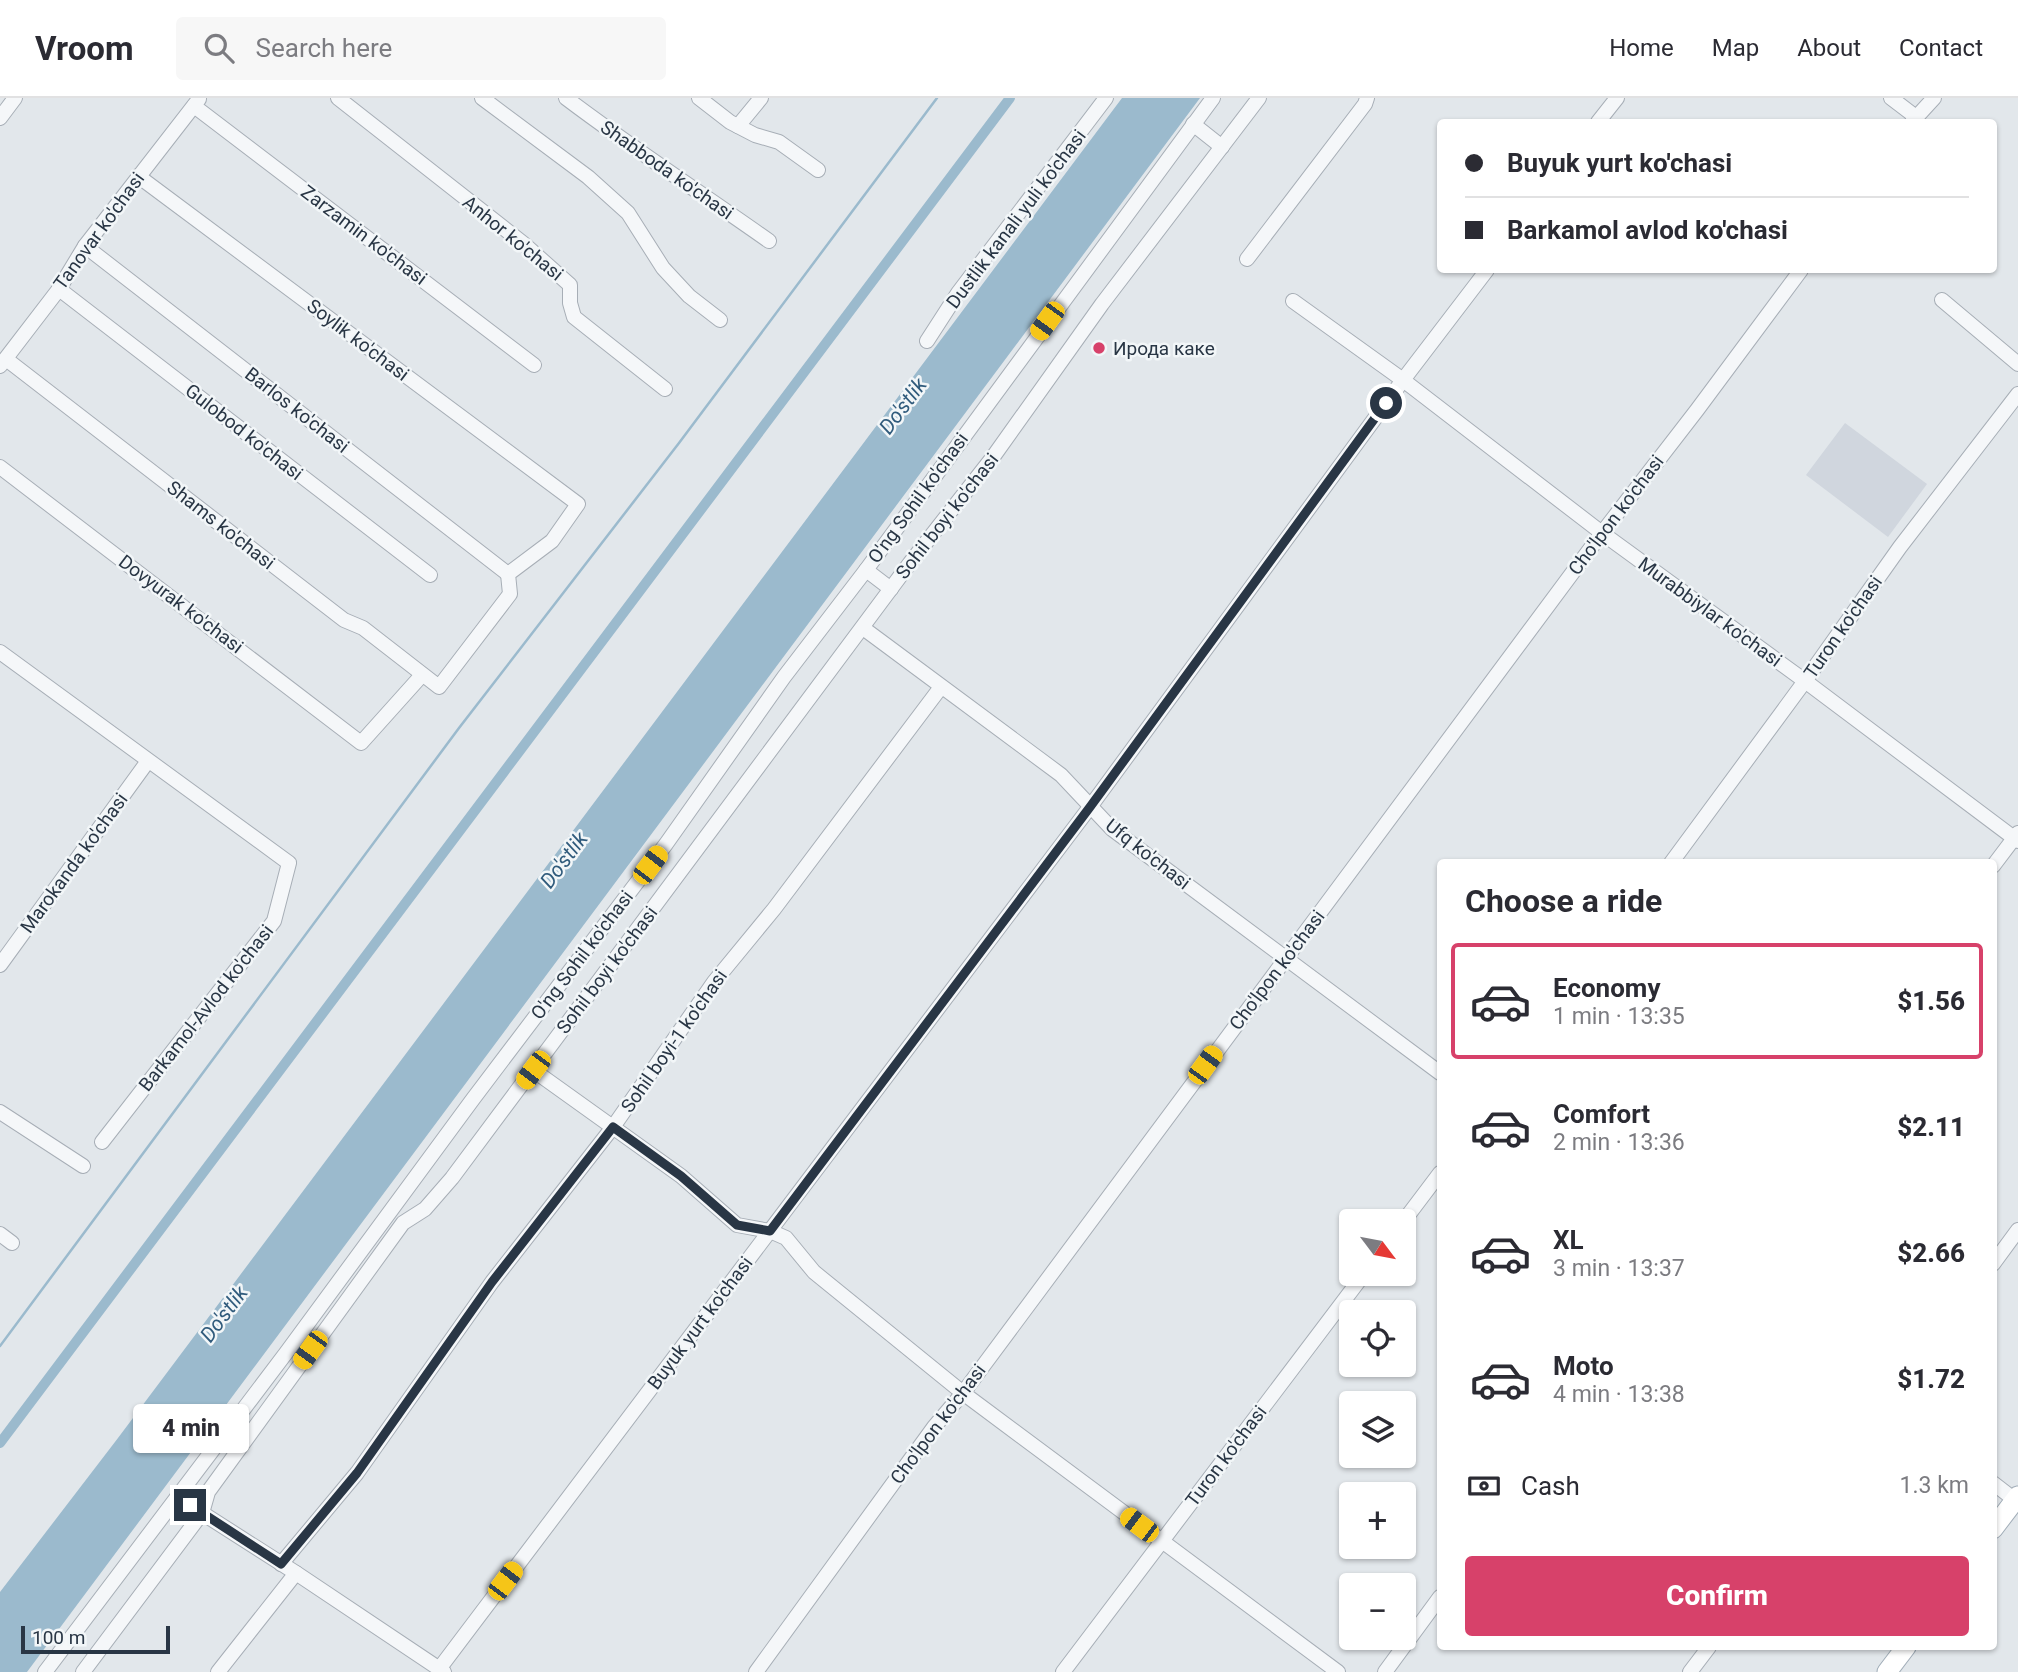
<!DOCTYPE html>
<meta charset="utf-8">
<style>
body{margin:0;font-family:Roboto,sans-serif;background:#f7f7f7;color:#2b2b33;height:100vh;display:flex;flex-direction:column;font-size:26px;white-space:nowrap}
*{box-sizing:border-box;margin:0}
p{font-size:23px;color:#7c7c81}
.icon{flex:none;width:38px;height:38px;fill:none;stroke:currentColor;stroke-width:2;stroke-linecap:round;stroke-linejoin:round}
.map{position:relative;flex:1;overflow:hidden}
.panel{position:absolute;left:1437px;top:761px;width:560px;height:791px;display:flex;flex-direction:column;background:#fff;border-radius:7px;box-shadow:0 2px 5px #0004}
.panel>*{flex:none}
.hud{position:absolute;left:1437px;top:21px;width:560px;height:154px;border-radius:7px;box-shadow:0 2px 5px #0004;display:grid;align-content:center;height:154px;padding:0 28px;background:#fff}
.needle{width:46px;rotate:122deg}
.fabs{position:absolute;left:1339px;top:1111px;display:grid;gap:14px}
.fabs a{display:grid;place-items:center;width:77px;height:77px;border-radius:7px;background:#fff;box-shadow:0 2px 5px #0004;font-size:35px}
.scale{position:absolute;left:21px;bottom:18px;width:149px;box-sizing:border-box;padding-left:7px;border:4px solid #293645;border-top:0;font-size:19px;line-height:24px;white-space:nowrap;color:#293645;-webkit-text-stroke:5px #f2f6f8;paint-order:stroke}
.end{position:absolute;width:32px;height:32px;margin:-16px;border:9px solid #293645;background:#fff;box-shadow:0 0 0 4px #fff}
.from{border-radius:50%}
.bubble{position:absolute;height:49px;border-radius:7px;background:#fff;box-shadow:0 2px 5px #0004;font-size:23px;font-weight:800;line-height:49px;text-align:center}
.car{position:absolute;width:21px;height:42px;margin:-21px -10px;border-radius:9px;box-shadow:0 0 5px 2px #0007;background:linear-gradient(#f5c518 24%,#345 0 40%,#f5c518 0 76%,#345 0 86%,#f5c518 0)}
.hud b{display:flex;align-items:center;gap:24px;height:66px;font-size:26px}
.hud b+b{border-top:2px solid #e1e1e2}
.hud i{width:18px;height:18px;background:#2b2b33}
ul{padding:0;list-style:none}
li{display:flex;align-items:center;gap:21px;height:116px;margin:0 14px 10px;padding:0 14px;border:4px solid transparent;border-radius:7px}
li div{flex:1}
li b{display:block;font-size:26px}
li em{font-style:normal;font-weight:800}
li.selected{border-color:#d7416a}
li>.icon{width:63px;height:63px;stroke-width:1.5}
h2{padding:0 28px;font-size:32px;line-height:84px}
.pay{display:flex;align-items:center;gap:18px;height:77px;padding:0 28px;font-size:26px}
.pay p{margin-inline-start:auto}
.primary-button{display:flex;gap:14px;margin-top:auto;padding:14px 28px}
.primary-button a{flex:1;height:80px;border-radius:7px;background:#d7416a;color:#fff;font-size:28px;font-weight:800;line-height:80px;text-align:center}
header{display:flex;align-items:center;gap:42px;box-sizing:border-box;height:98px;padding:0 35px;background:#fff;border-bottom:2px solid #e1e1e2}
header strong{font-size:33px}
nav{display:flex;gap:38px;margin-inline-start:auto;font-size:24px}
.search{width:490px;height:63px;background:#f7f7f7;display:flex;align-items:center;gap:18px;box-sizing:border-box;padding:0 24px;border-radius:7px;color:#7c7c81;font-size:26px}
.map>svg:first-child{display:block}
.built{fill:#d0d6de}
.water{fill:#9bbacd}
.lines{fill:none;stroke-linecap:round;stroke-linejoin:round}
.stream{stroke:#9bbacd;stroke-width:2.5}
.canal{stroke:#9bbacd;stroke-width:10}
.minor-casing{stroke:#a7aeb6;stroke-width:16}
.major-casing{stroke:#a1adb8;stroke-width:21}
.minor{stroke:#f5f7f9;stroke-width:14}
.major{stroke:#fff;stroke-width:19}
.route{stroke:#293645;stroke-width:9}
.poi-dot{fill:#d7416a;stroke:#f2f6f8;stroke-width:2.5}
.labels{text-anchor:middle;dominant-baseline:central;stroke-width:5;stroke-linejoin:round;paint-order:stroke}
.street-label{font-size:19px;fill:#293645;stroke:#f2f6f8}
.poi-label{font-size:19px;fill:#293645;stroke:#f2f6f8;text-anchor:start}
.water-label{font-size:21px;font-style:italic;fill:#305b7c;stroke:#f2f6f8}
</style>
<header>
<strong>Vroom</strong>
<div class="search"><svg class="icon" aria-label="search" viewBox="0 0 24 24"><circle cx="10" cy="10" r="6"/><path d="M15 15l6 6"/></svg>Search here</div>
<nav><a>Home</a><a>Map</a><a>About</a><a>Contact</a></nav>
</header>
<div class="map">
<svg width="2018" height="1574" viewBox="0 0 2018 1574">
<rect width="100%" height="100%" fill="#e2e7eb"/>
<path class="built" d="M 1845,325 L 1927,386 L 1888,439 L 1806,377 Z"/>
<path class="water" d="M 1122,0 L 1200,0 L 27,1574 L 0,1574 L 0,1494 L 118,1340 Z"/>
<g class="lines">
<path class="stream" d="M 0,1248 L 459,630 L 679,345 L 937,0"/>
<path class="canal" d="M 0,1345 L 1010,0"/>
<defs>
<g id="minor">
<path d="M 338,0 L 524,146 L 570,187 L 570,205 L 574,219 L 665,291"/>
<path d="M 482,0 L 588,79 L 628,115 L 663,170 L 689,198 L 720,222"/>
<path d="M 566,0 C 632,50 701,95 769,143"/>
<path d="M 699,0 L 730,24 L 755,37 L 779,44 L 818,72"/>
<path d="M 1891,0 L 1916,19"/>
<path d="M 194,8 L 534,267"/>
<path d="M 0,20 L 15,0"/>
<path d="M 1598,24 L 1617,0"/>
<path d="M 1912,24 L 1934,0"/>
<path d="M 1193,26 L 1222,49"/>
<path d="M 738,28 L 761,0"/>
<path d="M 85,148 L 508,476"/>
<path d="M 1247,161 L 1365,6 L 1367,0"/>
<path d="M 59,191 L 430,477"/>
<path d="M 1942,202 L 2018,266"/>
<path d="M 1293,203 L 1403,282 L 1602,435 L 1805,583 L 2018,743"/>
<path d="M 927,243 L 958,195 L 1106,0"/>
<path d="M 6,261 L 344,522 L 363,530 L 439,589 L 510,496 L 508,476 L 552,443 L 578,406 L 138,78"/>
<path d="M 0,268 L 59,191 L 85,148 L 199,1"/>
<path d="M 0,369 L 361,645 L 422,577"/>
<path d="M 866,472 L 891,491"/>
<path d="M 863,530 L 1061,677 L 1112,731 L 1440,975"/>
<path d="M 0,554 L 289,765 L 274,823 L 102,1044"/>
<path d="M 1671,765 L 1805,583 L 1900,449 L 2018,296"/>
<path d="M 1993,768 L 2018,735"/>
<path d="M 0,867 L 148,663"/>
<path d="M 533,972 L 681,1078 L 737,1127 L 770,1133 L 786,1140 L 814,1174 L 963,1295 L 1338,1574"/>
<path d="M 0,1014 L 83,1068"/>
<path d="M 1403,1124 L 1440,1075"/>
<path d="M 0,1136 L 12,1145"/>
<path d="M 1993,1166 L 2018,1132"/>
<path d="M 1993,1385 L 2015,1402"/>
<path d="M 177,1399 L 296,1475 L 444,1574"/>
<path d="M 281,1466 L 357,1375 L 492,1184 L 613,1029 L 714,884 L 774,811 L 941,589"/>
<path d="M 439,1571 L 1090,709 L 1403,282 L 1487,172"/>
<path d="M 45,1574 L 286,1255 L 473,1001 L 666,746 L 784,579 L 866,472 L 1213,0"/>
<path d="M 83,1574 L 202,1415 L 208,1394 L 403,1125 L 425,1111 L 452,1080 L 910,465 L 993,359 L 1102,206 L 1259,0"/>
<path d="M 218,1574 L 296,1475"/>
<path d="M 756,1574 L 934,1329 L 963,1295 L 1602,435 L 1697,312 L 1801,172"/>
<path d="M 1063,1574 L 1364,1176"/>
<path d="M 1385,1574 L 1440,1499"/>
<path d="M 1690,1574 L 1709,1549"/>
</g>
<g id="major">
<path d="M 1993,1431 L 2018,1398"/>
<path d="M 1887,1574 L 1906,1549"/>
</g>
</defs>
<use href="#minor" class="minor-casing"/>
<use href="#major" class="major-casing"/>
<use href="#minor" class="minor"/>
<use href="#major" class="major"/>
</g>
<g class="lines">
<path class="route" d="M 190,1407 L 281,1466 L 357,1375 L 492,1184 L 613,1029 L 681,1078 L 737,1127 L 770,1133 L 1090,709 L 1386,305"/>
</g>
<circle class="poi-dot" cx="1099" cy="250" r="7"/>
<g class="labels">
<g class="street-label">
<text transform="translate(667 72) rotate(35)">Shabboda ko'chasi</text>
<text transform="translate(1016 121) rotate(-53)">Dustlik kanali yuli ko'chasi</text>
<text transform="translate(99 133) rotate(-54)">Tanovar ko'chasi</text>
<text transform="translate(364 137) rotate(37)">Zarzamin ko'chasi</text>
<text transform="translate(513 140) rotate(39)">Anhor ko'chasi</text>
<text transform="translate(358 242) rotate(37)">Soylik ko'chasi</text>
<text transform="translate(297 312) rotate(38)">Barlos ko'chasi</text>
<text transform="translate(244 334) rotate(38)">Gulobod ko'chasi</text>
<text transform="translate(918 400) rotate(-54)">O'ng Sohil ko'chasi</text>
<text transform="translate(1616 417) rotate(-53)">Cho'lpon ko'chasi</text>
<text transform="translate(947 418) rotate(-52)">Sohil boyi ko'chasi</text>
<text transform="translate(221 427) rotate(38)">Shams ko'chasi</text>
<text transform="translate(181 506) rotate(37)">Dovyurak ko'chasi</text>
<text transform="translate(1710 514) rotate(36)">Murabbiylar ko'chasi</text>
<text transform="translate(1843 529) rotate(-55)">Turon ko'chasi</text>
<text transform="translate(1148 756) rotate(38)">Ufq ko'chasi</text>
<text transform="translate(74 765) rotate(-54)">Marokanda ko'chasi</text>
<text transform="translate(582 857) rotate(-53)">O'ng Sohil ko'chasi</text>
<text transform="translate(607 872) rotate(-53)">Sohil boyi ko'chasi</text>
<text transform="translate(1277 872) rotate(-53)">Cho'lpon ko'chasi</text>
<text transform="translate(206 910) rotate(-52)">Barkamol-Avlod ko'chasi</text>
<text transform="translate(674 943) rotate(-55)">Sohil boyi-1 ko'chasi</text>
<text transform="translate(700 1225) rotate(-53)">Buyuk yurt ko'chasi</text>
<text transform="translate(938 1326) rotate(-53)">Cho'lpon ko'chasi</text>
<text transform="translate(1226 1358) rotate(-53)">Turon ko'chasi</text>
</g>
<g class="poi-label">
<text x="1113" y="250">Ирода каке</text>
</g>
<g class="water-label">
<text transform="translate(903 308) rotate(-53)">Do'stlik</text>
<text transform="translate(564 762) rotate(-53)">Do'stlik</text>
<text transform="translate(224 1216) rotate(-53)">Do'stlik</text>
</g>
</g>
</svg>
<div class="fabs">
<a><svg class="needle" viewBox="-14 -14 28 28"><path d="M0-13l5 13h-10z" fill="#e53935"/><path d="M0 13l5-13h-10z" fill="#7c7c81"/></svg></a>
<a><svg class="icon" aria-label="locate" viewBox="0 0 24 24"><circle cx="12" cy="12" r="6"/><path d="M12 2v4M12 18v4M2 12h4M18 12h4"/></svg></a>
<a><svg class="icon" aria-label="layers" viewBox="0 0 24 24"><path d="M12 4l9 5-9 5-9-5zM3 14l9 5 9-5"/></svg></a>
<a>+</a>
<a>−</a>
</div>
<div class="scale">100 m</div>
<i class="end from" style="left:1386px;top:305px"></i>
<i class="end" style="left:190px;top:1407px"></i>
<div class="bubble" style="left:133px;top:1306px;width:116px">4 min</div>
<i class="car" style="left:1047px;top:223px;rotate:216deg"></i>
<i class="car" style="left:650px;top:767px;rotate:37deg"></i>
<i class="car" style="left:1205px;top:967px;rotate:36deg"></i>
<i class="car" style="left:533px;top:972px;rotate:217deg"></i>
<i class="car" style="left:310px;top:1252px;rotate:216deg"></i>
<i class="car" style="left:1139px;top:1427px;rotate:307deg"></i>
<i class="car" style="left:505px;top:1483px;rotate:37deg"></i>
<div class="hud">
<b><i class="from"></i>Buyuk yurt ko'chasi</b>
<b><i></i>Barkamol avlod ko'chasi</b>
</div>
<section class="panel">
<h2>Choose a ride</h2>
<ul>
<li class="selected"><svg class="icon" aria-label="car" viewBox="0 0 24 24"><path d="M5 17H2v-5l4-1 3-4h7l3 4 3 1v5h-3M9 17h6M6 11h13"/><circle cx="7" cy="17" r="2"/><circle cx="17" cy="17" r="2"/></svg><div><b>Economy</b><p>1 min · 13:35</p></div><em>$1.56</em></li>
<li><svg class="icon" aria-label="car" viewBox="0 0 24 24"><path d="M5 17H2v-5l4-1 3-4h7l3 4 3 1v5h-3M9 17h6M6 11h13"/><circle cx="7" cy="17" r="2"/><circle cx="17" cy="17" r="2"/></svg><div><b>Comfort</b><p>2 min · 13:36</p></div><em>$2.11</em></li>
<li><svg class="icon" aria-label="car" viewBox="0 0 24 24"><path d="M5 17H2v-5l4-1 3-4h7l3 4 3 1v5h-3M9 17h6M6 11h13"/><circle cx="7" cy="17" r="2"/><circle cx="17" cy="17" r="2"/></svg><div><b>XL</b><p>3 min · 13:37</p></div><em>$2.66</em></li>
<li><svg class="icon" aria-label="car" viewBox="0 0 24 24"><path d="M5 17H2v-5l4-1 3-4h7l3 4 3 1v5h-3M9 17h6M6 11h13"/><circle cx="7" cy="17" r="2"/><circle cx="17" cy="17" r="2"/></svg><div><b>Moto</b><p>4 min · 13:38</p></div><em>$1.72</em></li>
</ul>
<div class="pay"><svg class="icon" aria-label="cash" viewBox="0 0 24 24"><path d="M3 7h18v10H3z"/><circle cx="12" cy="12" r="2"/></svg>Cash<p>1.3 km</p></div>
<div class="primary-button"><a>Confirm</a></div>
</section>
</div>
